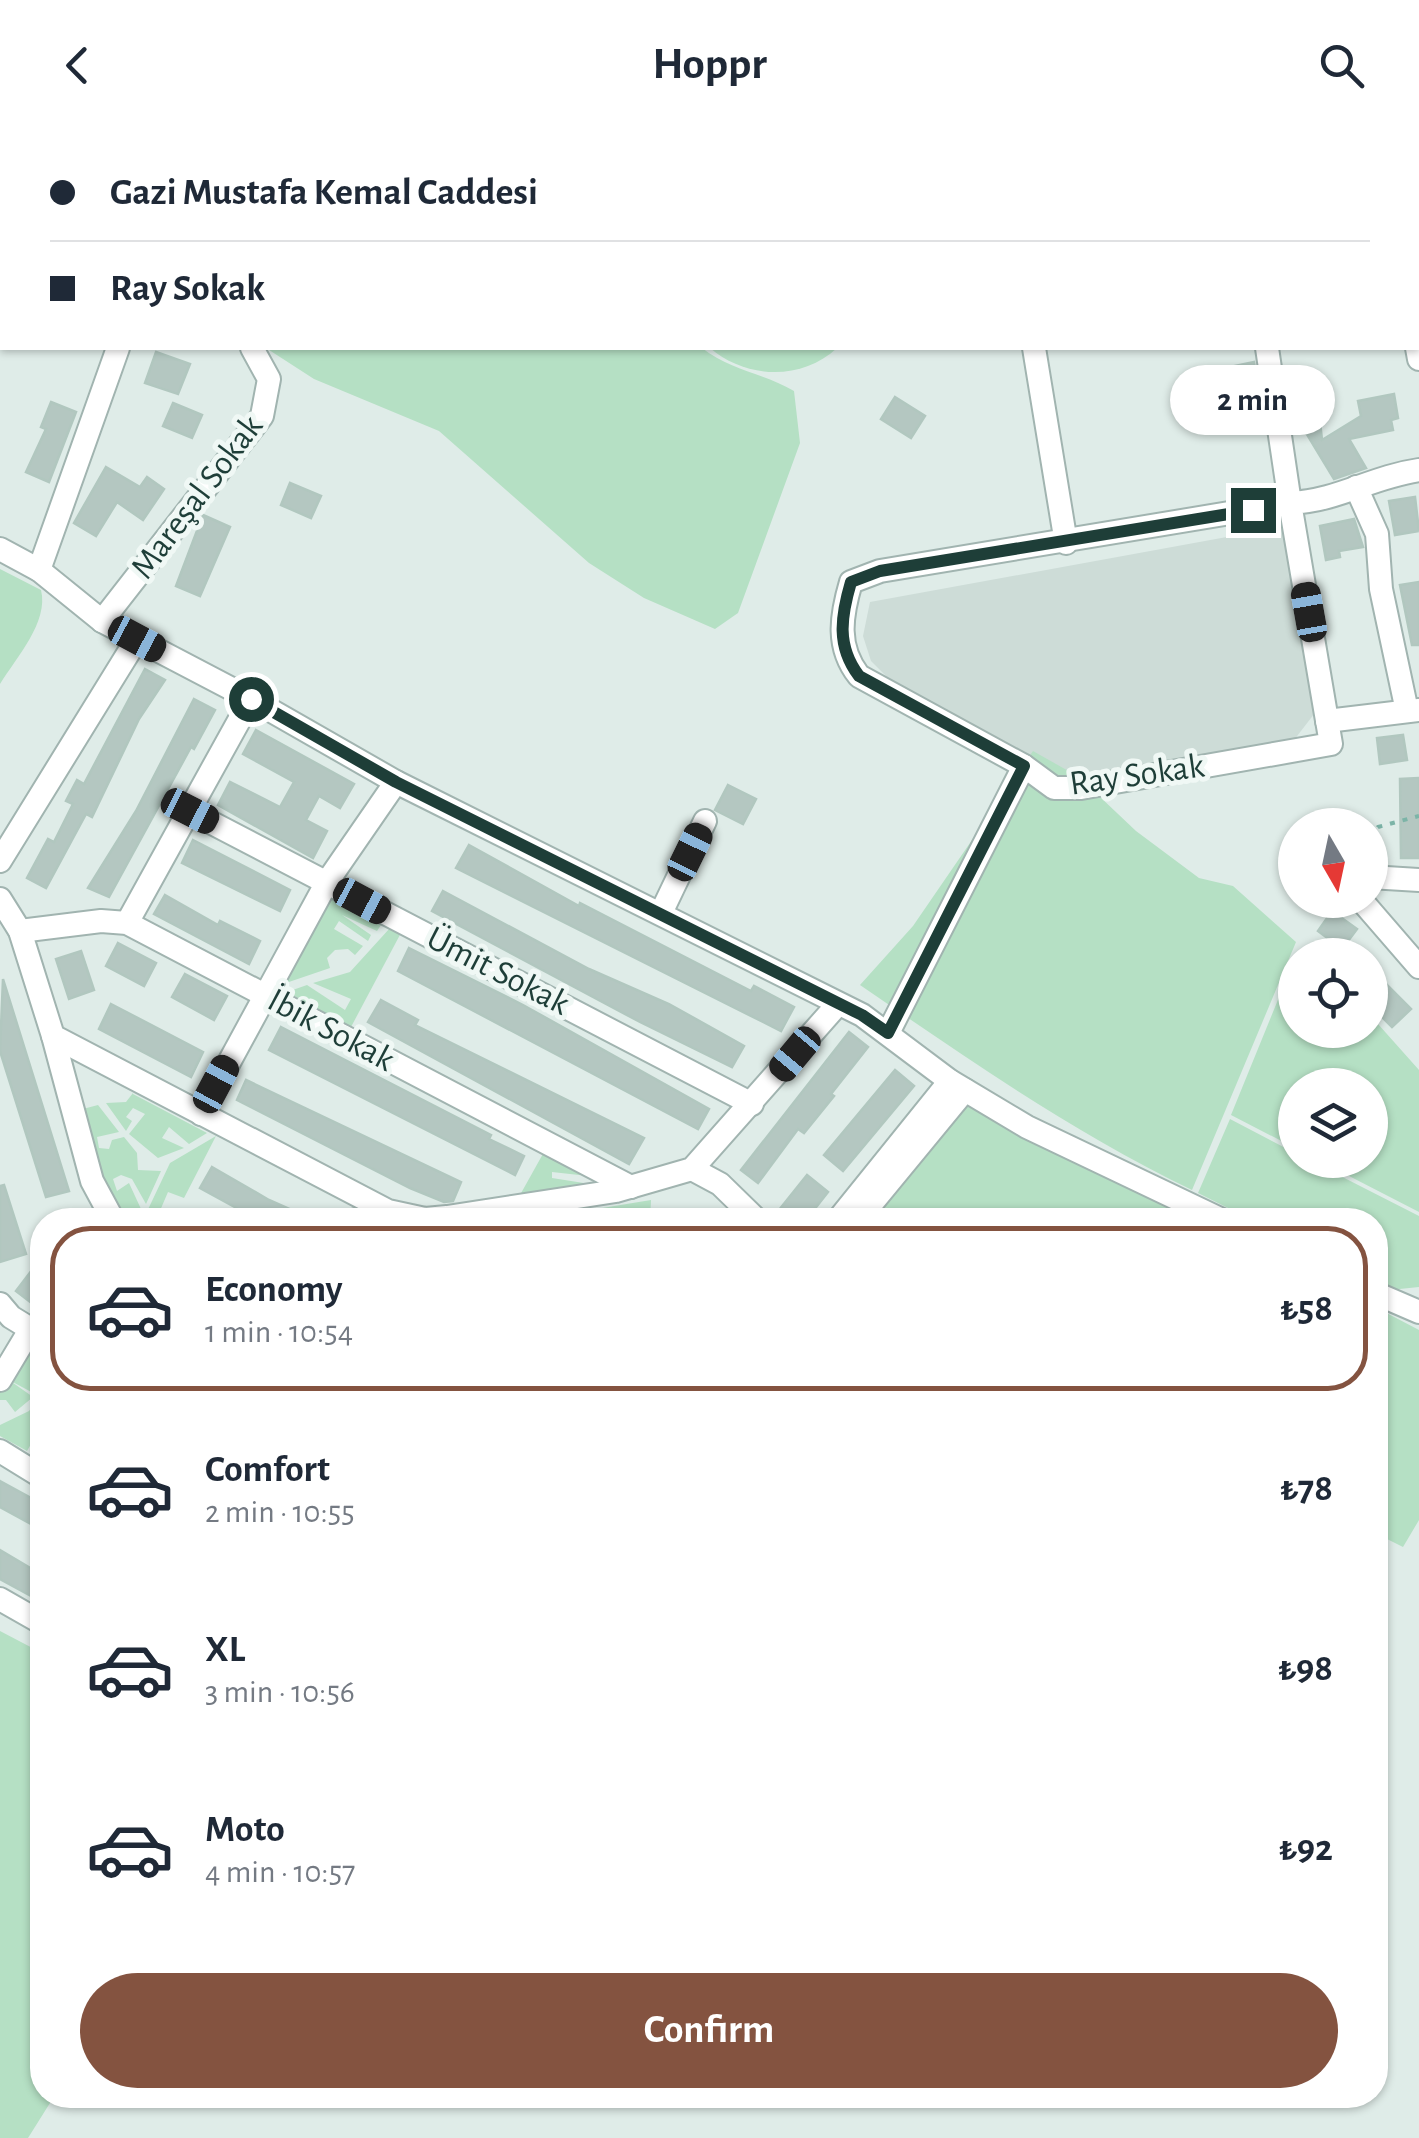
<!DOCTYPE html>
<meta charset="utf-8">
<style>
body{margin:0;font-family:"Alegreya Sans",sans-serif;background:#f2f2f3;color:#1f2937;height:100vh;display:flex;flex-direction:column;font-size:38px;white-space:nowrap}
*{box-sizing:border-box;margin:0}
p{font-size:32px;color:#747a83}
.icon{flex:none;width:55px;height:55px;fill:none;stroke:currentColor;stroke-width:2;stroke-linecap:round;stroke-linejoin:round}
.map{position:relative;flex:1;overflow:hidden}
.details{position:absolute;left:30px;top:1078px;width:1358px;height:900px;display:flex;flex-direction:column;background:#fff;border-radius:40px;box-shadow:0 2px 8px #0004}
.details>*{flex:none}
.hud{position:absolute;left:0px;top:0px;width:1420px;height:220px;box-shadow:0 2px 8px #0004;display:grid;align-content:center;height:220px;padding:0 50px;background:#fff}
.needle{width:65px;rotate:171deg}
.fabs{position:absolute;left:1278px;top:678px;display:grid;gap:20px}
.fabs a{display:grid;place-items:center;width:110px;height:110px;border-radius:50%;background:#fff;box-shadow:0 2px 8px #0004;font-size:50px}
.end{position:absolute;width:45px;height:45px;margin:-22px;border:12px solid #1e3e38;background:#fff;box-shadow:0 0 0 5px #fff}
.from{border-radius:50%}
.bubble{position:absolute;height:70px;border-radius:35px;background:#fff;box-shadow:0 2px 8px #0004;font-size:32px;font-weight:700;line-height:70px;text-align:center}
.car{position:absolute;width:30px;height:60px;margin:-30px -15px;border-radius:12px;box-shadow:0 0 8px 2px #0007;background:linear-gradient(#222 24%,#8ab4d8 0 40%,#222 0 76%,#8ab4d8 0 86%,#222 0)}
.hud b{display:flex;align-items:center;gap:35px;height:95px;font-size:38px}
.hud b+b{border-top:2px solid #e0e1e3}
.hud i{width:25px;height:25px;background:#1f2937}
ul{padding:18px 0 0;list-style:none}
li{display:flex;align-items:center;gap:30px;height:165px;margin:0 20px 15px;padding:0 30px;border:5px solid transparent;border-radius:40px}
li div{flex:1}
li b{display:block;font-size:38px}
li em{font-style:normal;font-weight:700}
li.on{border-color:#845340}
li>.icon{width:90px;height:90px;stroke-width:1.5}
.primary-button{display:flex;gap:20px;margin-top:auto;padding:20px 50px}
.primary-button a{flex:1;height:115px;border-radius:60px;background:#845340;color:#fff;font-size:40px;font-weight:700;line-height:115px;text-align:center}
header{display:flex;justify-content:space-between;align-items:center;height:130px;padding:0 50px;background:#fff;font-size:45px;font-weight:700}
.map>svg:first-child{display:block}
.built{fill:#cddcd7}
.green{fill:#b5e0c4}
.building{fill:#b4c7c1;stroke:#b1c7bf;stroke-width:2.5}
.lines{fill:none;stroke-linecap:round;stroke-linejoin:round}
.minor-casing{stroke:#a1b4b0;stroke-width:26}
.path{stroke:#7cb4a7;stroke-width:4;stroke-dasharray:5 8;stroke-linecap:butt}
.minor{stroke:#fff;stroke-width:22}
.route{stroke:#1e3e38;stroke-width:12}
.labels{text-anchor:middle;dominant-baseline:central;stroke-width:10;stroke-linejoin:round;paint-order:stroke}
.street-label{font-size:35px;fill:#1e3e38;stroke:#f0f8f5}
</style>
<header><svg class="icon" aria-label="back" viewBox="0 0 24 24"><path d="M15 5l-7 7 7 7"/></svg>Hoppr<svg class="icon" aria-label="search" viewBox="0 0 24 24"><circle cx="10" cy="10" r="6"/><path d="M15 15l6 6"/></svg></header>
<div class="map">
<svg width="1419" height="2008" viewBox="0 0 1419 2008">
<rect width="100%" height="100%" fill="#dfece8"/>
<path class="built" d="M 1287,396 L 1318,579 L 1294,610 L 1061,648 L 891,551 L 871,531 L 863,506 L 870,472 Z"/>
<g class="green">
<path d="M 293,0 L 697,0 L 698,2 L 289,2 Z"/>
<path d="M 266,218 L 702,218 C 730,240 763,243 794,261 L 800,313 L 738,483 L 715,499 L 644,468 L 589,433 L 439,301 L 314,249 Z"/>
<path d="M 710,218 L 837,218 C 802,251 746,249 710,218 Z"/>
<path d="M 0,439 L 41,460 C 49,492 16,528 0,554 Z"/>
<path d="M 1033,621 L 1079,647 L 1136,701 L 1199,748 L 1233,756 L 1296,812 L 1192,1060 C 1074,1003 968,929 860,855 L 913,796 Z"/>
<path d="M 331,767 L 383,792 L 377,801 L 342,785 L 371,805 L 368,811 L 339,791 L 334,799 L 363,816 L 355,825 L 348,819 L 335,820 L 327,828 L 330,838 L 283,854 Z"/>
<path d="M 390,798 L 402,801 L 351,897 L 287,862 L 307,855 L 345,880 L 351,869 L 313,853 L 350,842 Z"/>
<path d="M 1295,828 L 1295,900 L 1370,900 L 1370,885 L 1419,940 L 1419,1082 L 1318,1030 L 1370,1030 L 1370,955 L 1295,955 L 1295,1018 L 1231,985 Z"/>
<path d="M 133,963 L 133,964 L 207,1003 L 189,1014 L 169,997 L 162,1008 L 184,1018 L 158,1028 L 129,1004 L 145,984 L 133,978 L 126,987 L 132,991 L 126,1001 L 106,973 L 126,972 Z"/>
<path d="M 971,970 L 1093,1040 L 1193,1090 L 870,1090 Z"/>
<path d="M 98,975 L 119,1002 L 97,1007 L 99,1018 L 109,1019 L 112,1010 L 124,1007 L 137,1023 L 138,1040 L 161,1041 L 146,1074 L 132,1049 L 121,1045 L 113,1049 L 117,1061 L 129,1053 L 141,1079 L 134,1090 L 109,1067 L 79,980 Z"/>
<path d="M 1230,989 L 1295,1023 L 1295,1030 L 1309,1030 L 1419,1086 L 1419,1157 L 1390,1160 L 1375,1152 L 1375,1090 L 1252,1090 L 1198,1063 Z"/>
<path d="M 216,1006 L 184,1068 L 168,1062 L 156,1090 L 143,1090 L 170,1033 Z"/>
<path d="M 544,1022 L 588,1046 L 552,1042 L 552,1048 L 590,1054 L 520,1065 Z"/>
<path d="M 651,1070 L 650,1090 L 529,1090 Z"/>
<path d="M 1375,1177 L 1419,1200 L 1419,1390 L 1403,1417 L 1375,1403 Z"/>
<path d="M 31,1214 L 42,1215 L 42,1245 L 37,1248 L 42,1254 L 35,1264 L 9,1250 L 33,1267 L 15,1282 L 6,1270 L 0,1270 L 0,1262 Z"/>
<path d="M 42,1263 L 42,1295 L 27,1321 L 0,1306 L 0,1295 L 29,1281 Z"/>
<path d="M 0,1501 L 42,1523 L 42,1965 L 55,1965 L 28,2008 L 0,2008 Z"/>
</g>
<g class="building">
<path d="M 156,222 L 190,234 L 178,264 L 145,253 Z"/>
<path d="M 1254,232 L 1258,260 L 1242,264 L 1235,236 Z"/>
<path d="M 1394,264 L 1398,288 L 1391,290 L 1393,300 L 1349,309 L 1366,338 L 1334,349 L 1305,301 L 1298,302 L 1295,276 L 1318,273 L 1322,310 L 1361,286 L 1358,271 Z"/>
<path d="M 895,267 L 925,286 L 911,308 L 881,289 Z"/>
<path d="M 51,272 L 76,282 L 49,352 L 26,342 L 46,299 L 41,297 Z"/>
<path d="M 173,273 L 202,285 L 192,308 L 163,296 Z"/>
<path d="M 106,337 L 140,357 L 147,347 L 164,359 L 143,390 L 117,372 L 96,406 L 74,393 Z"/>
<path d="M 290,353 L 321,366 L 311,388 L 281,375 Z"/>
<path d="M 1415,367 L 1419,401 L 1395,405 L 1389,371 Z"/>
<path d="M 203,385 L 230,397 L 200,466 L 176,456 Z"/>
<path d="M 1354,389 L 1363,417 L 1339,421 L 1340,427 L 1326,430 L 1320,396 Z"/>
<path d="M 1419,452 L 1419,515 L 1412,515 L 1400,455 Z"/>
<path d="M 145,539 L 165,550 L 139,589 L 92,687 L 86,684 L 46,758 L 27,748 L 48,709 L 54,712 L 73,674 L 66,671 L 77,650 L 84,654 Z"/>
<path d="M 194,569 L 215,580 L 194,619 L 191,617 L 109,767 L 88,758 L 136,681 Z"/>
<path d="M 256,600 L 354,654 L 340,678 L 319,666 L 306,690 L 327,701 L 313,728 L 218,675 L 230,652 L 280,677 L 294,652 L 243,624 Z"/>
<path d="M 1403,605 L 1407,630 L 1380,634 L 1377,608 Z"/>
<path d="M 1419,648 L 1419,728 L 1401,728 L 1400,649 Z"/>
<path d="M 728,655 L 756,669 L 743,694 L 715,680 Z"/>
<path d="M 193,710 L 290,760 L 280,781 L 182,733 Z"/>
<path d="M 469,715 L 579,776 L 580,773 L 751,861 L 754,856 L 794,877 L 781,901 L 456,738 Z"/>
<path d="M 443,761 L 589,839 L 669,874 L 744,916 L 732,937 L 640,892 L 432,781 Z"/>
<path d="M 165,765 L 218,795 L 220,791 L 260,811 L 249,834 L 154,784 Z"/>
<path d="M 1332,781 L 1357,799 L 1342,819 L 1318,801 Z"/>
<path d="M 118,813 L 156,833 L 144,856 L 106,836 Z"/>
<path d="M 409,818 L 523,875 L 709,979 L 698,999 L 398,841 Z"/>
<path d="M 81,821 L 94,860 L 69,869 L 56,829 Z"/>
<path d="M 185,844 L 227,866 L 214,890 L 172,867 Z"/>
<path d="M 3,849 L 69,1061 L 46,1067 L 0,921 Z"/>
<path d="M 1384,852 L 1411,879 L 1392,897 L 1370,875 L 1370,866 Z"/>
<path d="M 381,870 L 418,890 L 415,895 L 644,1008 L 629,1034 L 368,892 Z"/>
<path d="M 111,874 L 203,922 L 191,947 L 99,899 Z"/>
<path d="M 281,897 L 491,1005 L 489,1009 L 524,1026 L 515,1045 L 269,920 Z"/>
<path d="M 849,902 L 868,917 L 831,964 L 834,966 L 804,1003 L 798,999 L 758,1053 L 741,1040 Z"/>
<path d="M 895,940 L 914,956 L 843,1041 L 824,1025 Z"/>
<path d="M 246,950 L 461,1052 L 453,1071 L 444,1072 L 410,1058 L 237,970 Z"/>
<path d="M 212,1037 L 269,1070 L 314,1090 L 262,1090 L 240,1080 L 200,1058 Z"/>
<path d="M 807,1045 L 828,1062 L 806,1090 L 792,1090 L 779,1080 Z"/>
<path d="M 4,1055 L 26,1124 L 0,1132 L 0,1056 Z"/>
<path d="M 32,1140 L 42,1148 L 42,1181 L 16,1161 Z"/>
<path d="M 0,1351 L 42,1374 L 42,1400 L 0,1377 Z"/>
<path d="M 0,1420 L 42,1445 L 42,1472 L 0,1449 Z"/>
</g>
<g class="lines">
<defs>
<g id="minor">
<path d="M 1236,0 L 1236,2"/>
<path d="M 1379,0 L 1379,2"/>
<path d="M 1021,2 L 1021,0"/>
<path d="M 0,118 L 2,119"/>
<path d="M 1034,218 L 1066,413"/>
<path d="M 1267,218 L 1290,373 L 1331,614 L 1081,658 L 1054,658 L 1024,636 L 859,546 C 836,517 841,486 851,452 L 880,441 L 1290,373 C 1338,371 1371,347 1419,340"/>
<path d="M 1417,218 L 1419,229"/>
<path d="M 1356,357 L 1377,404 L 1381,459 L 1407,581"/>
<path d="M 0,419 L 39,440 L 102,491 L 251,569 L 396,652 L 862,885 L 950,951 L 1027,997 L 1222,1090"/>
<path d="M 39,440 L 118,218"/>
<path d="M 102,491 L 262,286 L 269,249 L 252,218"/>
<path d="M 1327,591 L 1419,580"/>
<path d="M 189,681 L 752,974"/>
<path d="M 0,731 L 137,509"/>
<path d="M 1370,747 L 1419,750"/>
<path d="M 0,769 L 20,801 L 53,906 L 388,1081 L 425,1089 L 447,1087 L 616,1061 L 692,1039 L 838,874"/>
<path d="M 1361,770 L 1419,837"/>
<path d="M 661,783 L 705,691"/>
<path d="M 127,793 L 251,569"/>
<path d="M 20,801 L 101,791 L 127,793 L 631,1057"/>
<path d="M 888,903 L 1024,636"/>
<path d="M 53,906 L 92,1051 L 113,1090"/>
<path d="M 201,984 L 327,752 L 396,652"/>
<path d="M 692,1039 L 720,1054 L 757,1090"/>
<path d="M 356,1090 L 399,1086"/>
<path d="M 838,1090 L 950,951"/>
<path d="M 858,1090 L 965,960"/>
<path d="M 1375,1163 L 1419,1182"/>
<path d="M 0,1174 L 11,1187 L 42,1206"/>
<path d="M 0,1250 L 30,1200"/>
<path d="M 0,1321 L 42,1347"/>
<path d="M 0,1469 L 42,1493"/>
</g>
</defs>
<use href="#minor" class="minor-casing"/>
<path class="path" d="M 1370,708 L 1378,697 L 1419,686"/>
<use href="#minor" class="minor"/>
</g>
<g class="lines">
<path class="route" d="M 251,569 L 396,652 L 862,885 L 888,903 L 1024,636 L 859,546 C 836,516 841,486 851,452 L 880,441 L 1253,380"/>
</g>
<g class="labels">
<g class="street-label">
<text transform="translate(197 367) rotate(-53)">Mareşal Sokak</text>
<text transform="translate(1137 645) rotate(-8)">Ray Sokak</text>
<text transform="translate(498 841) rotate(27)">Ümit Sokak</text>
<text transform="translate(331 900) rotate(28)">İbik Sokak</text>
</g>
</g>
</svg>
<div class="fabs">
<a><svg class="needle" viewBox="-14 -14 28 28"><path d="M0-13l5 13h-10z" fill="#e53935"/><path d="M0 13l5-13h-10z" fill="#747a83"/></svg></a>
<a><svg class="icon" aria-label="locate" viewBox="0 0 24 24"><circle cx="12" cy="12" r="6"/><path d="M12 2v4M12 18v4M2 12h4M18 12h4"/></svg></a>
<a><svg class="icon" aria-label="layers" viewBox="0 0 24 24"><path d="M12 4l9 5-9 5-9-5zM3 14l9 5 9-5"/></svg></a>
</div>
<i class="end from" style="left:251px;top:569px"></i>
<i class="end" style="left:1253px;top:380px"></i>
<div class="bubble" style="left:1170px;top:235px;width:165px">2 min</div>
<i class="car" style="left:1309px;top:482px;rotate:350deg"></i>
<i class="car" style="left:137px;top:509px;rotate:118deg"></i>
<i class="car" style="left:190px;top:681px;rotate:117deg"></i>
<i class="car" style="left:690px;top:722px;rotate:26deg"></i>
<i class="car" style="left:362px;top:771px;rotate:118deg"></i>
<i class="car" style="left:795px;top:924px;rotate:220deg"></i>
<i class="car" style="left:216px;top:954px;rotate:28deg"></i>
<div class="hud">
<b><i class="from"></i>Gazi Mustafa Kemal Caddesi</b>
<b><i></i>Ray Sokak</b>
</div>
<section class="details">
<ul>
<li class="on"><svg class="icon" aria-label="car" viewBox="0 0 24 24"><path d="M5 17H2v-5l4-1 3-4h7l3 4 3 1v5h-3M9 17h6M6 11h13"/><circle cx="7" cy="17" r="2"/><circle cx="17" cy="17" r="2"/></svg><div><b>Economy</b><p>1 min · 10:54</p></div><em>₺58</em></li>
<li><svg class="icon" aria-label="car" viewBox="0 0 24 24"><path d="M5 17H2v-5l4-1 3-4h7l3 4 3 1v5h-3M9 17h6M6 11h13"/><circle cx="7" cy="17" r="2"/><circle cx="17" cy="17" r="2"/></svg><div><b>Comfort</b><p>2 min · 10:55</p></div><em>₺78</em></li>
<li><svg class="icon" aria-label="car" viewBox="0 0 24 24"><path d="M5 17H2v-5l4-1 3-4h7l3 4 3 1v5h-3M9 17h6M6 11h13"/><circle cx="7" cy="17" r="2"/><circle cx="17" cy="17" r="2"/></svg><div><b>XL</b><p>3 min · 10:56</p></div><em>₺98</em></li>
<li><svg class="icon" aria-label="car" viewBox="0 0 24 24"><path d="M5 17H2v-5l4-1 3-4h7l3 4 3 1v5h-3M9 17h6M6 11h13"/><circle cx="7" cy="17" r="2"/><circle cx="17" cy="17" r="2"/></svg><div><b>Moto</b><p>4 min · 10:57</p></div><em>₺92</em></li>
</ul>
<div class="primary-button"><a>Confirm</a></div>
</section>
</div>
